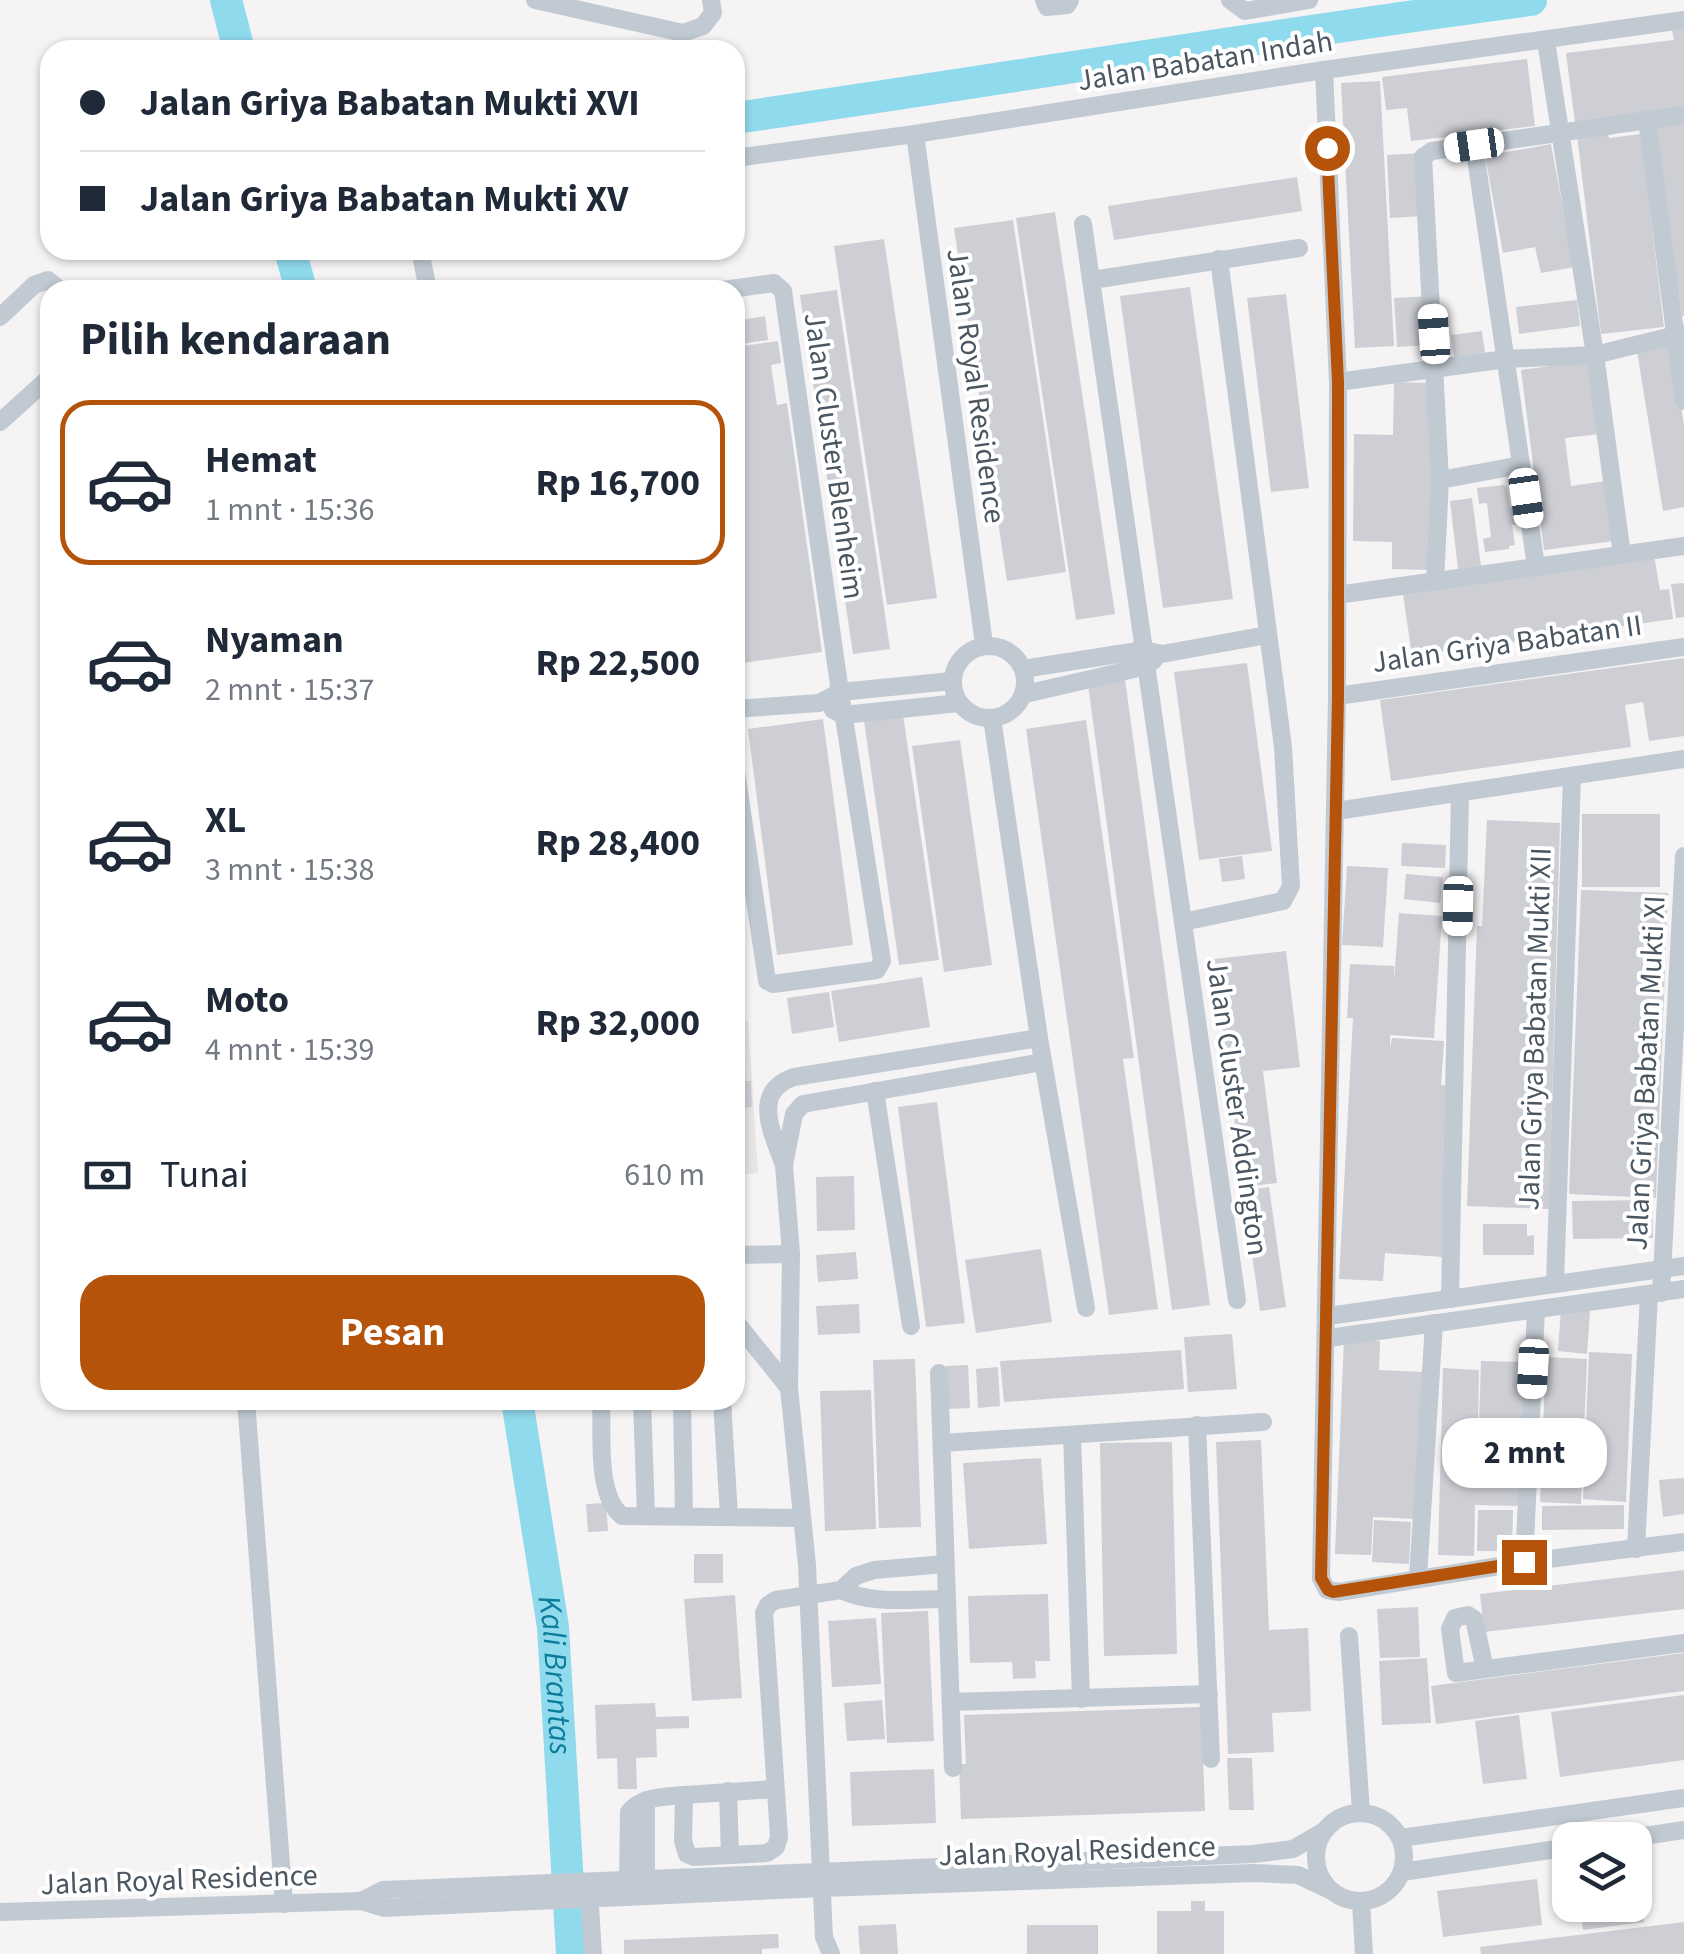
<!DOCTYPE html>
<html lang="id">
<meta charset="utf-8">
<style>
body{margin:0;font-family:"Source Sans 3",sans-serif;background:#f2f2f3;color:#1f2937;height:100vh;display:flex;flex-direction:column;font-size:38px;white-space:nowrap}
*{box-sizing:border-box;margin:0}
p{font-size:32px;color:#747a83}
.icon{flex:none;width:55px;height:55px;fill:none;stroke:currentColor;stroke-width:2;stroke-linecap:round;stroke-linejoin:round}
.map{position:relative;flex:1;overflow:hidden}
.drawer{position:absolute;left:40px;top:280px;width:705px;height:1130px;display:flex;flex-direction:column;background:#fff;border-radius:30px;box-shadow:0 2px 8px #0004}
.drawer>*{flex:none}
.banner{position:absolute;left:40px;top:40px;width:705px;height:220px;border-radius:30px;box-shadow:0 2px 8px #0004;display:grid;align-content:center;height:220px;padding:0 40px;background:#fff}
.buttons{position:absolute;left:1552px;top:1822px;display:grid;gap:20px}
.buttons a{display:grid;place-items:center;width:100px;height:100px;border-radius:20px;background:#fff;box-shadow:0 2px 8px #0004;font-size:50px}
.end{position:absolute;width:45px;height:45px;margin:-22px;border:12px solid #b45309;background:#fff;box-shadow:0 0 0 5px #fff}
.from{border-radius:50%}
.bubble{position:absolute;height:70px;border-radius:30px;background:#fff;box-shadow:0 2px 8px #0004;font-size:32px;font-weight:700;line-height:70px;text-align:center}
.car{position:absolute;width:30px;height:60px;margin:-30px -15px;border-radius:12px;box-shadow:0 0 8px 2px #0007;background:linear-gradient(#fff 24%,#345 0 40%,#fff 0 76%,#345 0 86%,#fff 0)}
.banner b{display:flex;align-items:center;gap:35px;height:95px;font-size:38px}
.banner b+b{border-top:2px solid #e0e1e3}
.banner i{width:25px;height:25px;background:#1f2937}
ul{padding:0;list-style:none}
li{display:flex;align-items:center;gap:30px;height:165px;margin:0 20px 15px;padding:0 20px;border:5px solid transparent;border-radius:30px}
li div{flex:1}
li b{display:block;font-size:38px}
li em{font-style:normal;font-weight:700}
li.current{border-color:#b45309}
li>.icon{width:90px;height:90px;stroke-width:1.5}
h2{padding:0 40px;font-size:45px;line-height:120px}
.pay{display:flex;align-items:center;gap:25px;height:110px;padding:0 40px;font-size:38px}
.pay p{margin-inline-start:auto}
.button{display:flex;gap:20px;margin-top:auto;padding:20px 40px}
.button a{flex:1;height:115px;border-radius:30px;background:#b45309;color:#fff;font-size:40px;font-weight:700;line-height:115px;text-align:center}
.map>svg:first-child{display:block}
.education{fill:#e6e4e5}
.lines{fill:none;stroke-linecap:round;stroke-linejoin:round}
.river{stroke:#90daee;stroke-width:32}
.building{fill:#cdcfd5}
.minor{stroke:#c1cad2;stroke-width:18}
.route{stroke:#b45309;stroke-width:12}
.labels{text-anchor:middle;dominant-baseline:central;stroke-width:8;stroke-linejoin:round;paint-order:stroke}
.street-label{font-size:30px;fill:#4a5661;stroke:#fff}
.water-label{font-size:32px;font-style:italic;fill:#0c7c9b;stroke:#fff}
</style>
<div class="map">
<svg width="1684" height="1954" viewBox="0 0 1684 1954">
<rect width="100%" height="100%" fill="#f5f3f3"/>
<path class="education" d="M 735,1021 L 748,1021 L 758,1173 L 735,1175 Z"/>
<g class="lines">
<g class="river">
<path d="M 226,0 L 239,50"/>
<path d="M 735,118 C 1000,80 1265,35 1531,0"/>
<path d="M 290,250 L 301,290"/>
<path id="s1" d="M 517,1400 L 553,1627 L 572,1954"/>
</g>
</g>
<g class="building">
<path d="M 1684,29 L 1684,110 L 1575,123 L 1566,53 L 1674,40 L 1672,30 Z"/>
<path d="M 1527,59 L 1535,126 L 1411,141 L 1407,108 L 1386,110 L 1382,77 Z"/>
<path d="M 1380,81 L 1394,346 L 1355,348 L 1341,83 Z"/>
<path d="M 1684,122 L 1684,316 L 1682,316 L 1679,294 L 1673,295 L 1656,124 Z"/>
<path d="M 1608,132 L 1609,138 L 1641,134 L 1664,327 L 1601,334 L 1577,135 Z"/>
<path d="M 1551,144 L 1574,267 L 1541,273 L 1535,247 L 1503,253 L 1485,156 Z"/>
<path d="M 1420,153 L 1424,216 L 1390,218 L 1387,155 Z"/>
<path d="M 1297,177 L 1302,211 L 1114,240 L 1108,206 Z"/>
<path d="M 1055,212 L 1115,614 L 1076,620 L 1016,218 Z"/>
<path d="M 1013,220 L 1066,572 L 1007,581 L 954,228 Z"/>
<path d="M 884,239 L 937,598 L 887,605 L 834,246 Z"/>
<path d="M 1190,287 L 1233,599 L 1163,608 L 1120,296 Z"/>
<path d="M 837,290 L 890,649 L 853,654 L 800,295 Z"/>
<path d="M 1286,294 L 1309,488 L 1271,492 L 1247,298 Z"/>
<path d="M 1430,296 L 1433,345 L 1397,347 L 1394,298 Z"/>
<path d="M 1577,300 L 1580,326 L 1519,334 L 1516,307 Z"/>
<path d="M 765,316 L 768,340 L 735,345 L 735,321 Z"/>
<path d="M 1482,331 L 1485,353 L 1454,357 L 1451,335 Z"/>
<path d="M 1670,339 L 1684,425 L 1684,507 L 1663,511 L 1636,345 Z"/>
<path d="M 778,341 L 781,363 L 771,365 L 777,405 L 787,403 L 822,652 L 735,664 L 735,347 Z"/>
<path d="M 1589,361 L 1599,434 L 1565,438 L 1568,463 L 1571,486 L 1606,481 L 1614,541 L 1544,550 L 1521,370 Z"/>
<path d="M 1394,382 L 1432,383 L 1431,570 L 1392,569 L 1392,542 L 1353,541 L 1354,434 L 1393,435 Z"/>
<path d="M 1503,485 L 1507,487 L 1510,508 L 1517,507 L 1519,525 L 1512,525 L 1515,545 L 1509,546 L 1509,549 L 1485,552 L 1483,539 L 1491,537 L 1487,503 L 1479,504 L 1477,488 Z"/>
<path d="M 1472,498 L 1481,566 L 1458,569 L 1450,501 Z"/>
<path d="M 1654,555 L 1660,590 L 1669,589 L 1673,619 L 1412,656 L 1403,594 Z"/>
<path d="M 1684,583 L 1684,617 L 1676,618 L 1671,584 Z"/>
<path d="M 1684,658 L 1684,736 L 1649,741 L 1643,702 L 1625,705 L 1631,747 L 1391,781 L 1380,700 Z"/>
<path d="M 1247,663 L 1272,851 L 1199,860 L 1174,672 Z"/>
<path d="M 1125,679 L 1210,1305 L 1172,1310 L 1088,684 Z"/>
<path d="M 902,708 L 939,960 L 899,965 L 863,714 Z"/>
<path d="M 823,719 L 853,945 L 777,955 L 748,729 Z"/>
<path d="M 1086,720 L 1134,1058 L 1123,1059 L 1158,1309 L 1109,1315 L 1026,729 Z"/>
<path d="M 960,740 L 992,965 L 944,972 L 912,746 Z"/>
<rect x="1582" y="814" width="78" height="73"/>
<path d="M 1487,820 L 1560,823 L 1549,1209 L 1467,1206 L 1477,926 L 1482,926 Z"/>
<path d="M 1402,843 L 1446,845 L 1445,868 L 1401,866 Z"/>
<path d="M 1242,856 L 1245,879 L 1222,882 L 1219,859 Z"/>
<path d="M 1347,866 L 1388,868 L 1383,947 L 1342,945 Z"/>
<path d="M 1406,874 L 1443,877 L 1440,903 L 1404,899 Z"/>
<path d="M 1581,890 L 1668,893 L 1656,1198 L 1569,1194 Z"/>
<path d="M 1399,913 L 1442,916 L 1434,1038 L 1390,1035 L 1390,1047 L 1392,1038 L 1444,1041 L 1441,1085 L 1452,1086 L 1444,1257 L 1385,1253 L 1383,1281 L 1339,1279 L 1353,1018 L 1347,1018 L 1350,964 L 1394,966 L 1394,981 Z"/>
<path d="M 1286,951 L 1300,1067 L 1263,1071 L 1277,1183 L 1243,1187 L 1214,959 Z"/>
<path d="M 922,977 L 930,1027 L 839,1042 L 831,991 Z"/>
<path d="M 829,992 L 834,1027 L 792,1034 L 787,998 Z"/>
<path d="M 735,1081 L 751,1081 L 752,1107 L 735,1108 Z"/>
<path d="M 937,1102 L 965,1323 L 926,1327 L 898,1107 Z"/>
<path d="M 854,1176 L 855,1230 L 817,1231 L 816,1177 Z"/>
<path d="M 1269,1187 L 1286,1307 L 1260,1311 L 1243,1191 Z"/>
<path d="M 1652,1200 L 1653,1238 L 1573,1239 L 1572,1201 Z"/>
<path d="M 1483,1224 L 1527,1224 L 1527,1236 L 1534,1235 L 1534,1255 L 1483,1255 Z"/>
<path d="M 1041,1249 L 1052,1322 L 976,1333 L 965,1260 Z"/>
<path d="M 856,1252 L 858,1279 L 818,1282 L 816,1255 Z"/>
<path d="M 859,1304 L 860,1333 L 818,1335 L 816,1306 Z"/>
<path d="M 1561,1309 L 1590,1311 L 1587,1354 L 1558,1351 Z"/>
<path d="M 1232,1334 L 1237,1389 L 1188,1392 L 1184,1337 Z"/>
<path d="M 1344,1339 L 1380,1341 L 1379,1370 L 1422,1372 L 1416,1519 L 1373,1517 L 1371,1555 L 1335,1554 Z"/>
<path d="M 1181,1350 L 1184,1389 L 1004,1402 L 1000,1361 Z"/>
<path d="M 1589,1352 L 1632,1354 L 1626,1502 L 1583,1499 Z"/>
<path d="M 1546,1357 L 1587,1359 L 1581,1504 L 1540,1502 Z"/>
<path d="M 915,1359 L 921,1527 L 879,1528 L 873,1360 Z"/>
<path d="M 1481,1361 L 1525,1362 L 1521,1506 L 1475,1505 L 1474,1556 L 1438,1555 L 1443,1368 L 1479,1370 L 1477,1486 Z"/>
<path d="M 968,1365 L 970,1408 L 948,1409 L 946,1366 Z"/>
<path d="M 998,1367 L 1000,1406 L 978,1408 L 976,1369 Z"/>
<path d="M 871,1390 L 876,1529 L 825,1531 L 820,1391 Z"/>
<path d="M 1261,1440 L 1269,1630 L 1308,1628 L 1311,1711 L 1272,1713 L 1274,1752 L 1228,1754 L 1216,1442 Z"/>
<path d="M 1172,1442 L 1177,1654 L 1104,1656 L 1100,1443 Z"/>
<path d="M 1041,1458 L 1047,1544 L 969,1549 L 963,1463 Z"/>
<path d="M 1684,1478 L 1684,1514 L 1663,1517 L 1659,1480 Z"/>
<path d="M 606,1503 L 608,1531 L 588,1532 L 586,1504 Z"/>
<path d="M 1624,1505 L 1624,1529 L 1542,1530 L 1542,1506 Z"/>
<path d="M 1478,1510 L 1513,1510 L 1512,1551 L 1477,1551 Z"/>
<path d="M 1374,1520 L 1411,1522 L 1409,1564 L 1372,1562 Z"/>
<rect x="694" y="1554" width="29" height="29"/>
<path d="M 1684,1570 L 1684,1609 L 1484,1632 L 1480,1594 Z"/>
<path d="M 1048,1594 L 1050,1661 L 1035,1661 L 1036,1678 L 1013,1679 L 1012,1662 L 970,1663 L 968,1596 Z"/>
<path d="M 735,1595 L 742,1698 L 692,1701 L 684,1599 Z"/>
<path d="M 1418,1607 L 1420,1657 L 1380,1658 L 1377,1609 Z"/>
<path d="M 928,1611 L 934,1741 L 887,1743 L 881,1613 Z"/>
<path d="M 876,1618 L 881,1684 L 832,1687 L 828,1621 Z"/>
<path d="M 1684,1653 L 1684,1691 L 1436,1724 L 1431,1686 Z"/>
<path d="M 1427,1658 L 1431,1723 L 1382,1725 L 1379,1661 Z"/>
<path d="M 1684,1695 L 1684,1760 L 1560,1777 L 1551,1712 Z"/>
<path d="M 882,1700 L 885,1739 L 847,1741 L 844,1703 Z"/>
<path d="M 655,1703 L 656,1717 L 689,1716 L 689,1728 L 656,1729 L 657,1757 L 636,1758 L 637,1789 L 618,1789 L 617,1758 L 597,1759 L 595,1705 Z"/>
<path d="M 1201,1707 L 1205,1811 L 961,1819 L 959,1764 L 966,1764 L 964,1715 Z"/>
<path d="M 1519,1715 L 1527,1779 L 1483,1784 L 1475,1721 Z"/>
<path d="M 1227,1758 L 1252,1758 L 1254,1810 L 1229,1810 Z"/>
<path d="M 934,1769 L 936,1823 L 852,1826 L 850,1772 Z"/>
<path d="M 1635,1874 L 1644,1922 L 1583,1930 L 1580,1905 L 1635,1905 Z"/>
<path d="M 1537,1879 L 1542,1925 L 1443,1937 L 1437,1891 Z"/>
<path d="M 1191,1901 L 1205,1901 L 1205,1911 L 1224,1911 L 1224,1954 L 1157,1954 L 1157,1911 L 1191,1911 Z"/>
<path d="M 1684,1922 L 1684,1954 L 1481,1954 L 1480,1947 Z"/>
<path d="M 896,1924 L 898,1954 L 860,1954 L 858,1926 Z"/>
<rect x="1027" y="1925" width="71" height="29"/>
<path d="M 778,1934 L 779,1948 L 762,1949 L 762,1954 L 624,1954 L 624,1940 Z"/>
</g>
<g class="lines">
<g class="minor">
<path d="M 535,0 L 683,33 L 703,26 L 713,13 L 711,0"/>
<path d="M 1044,0 L 1047,7 L 1067,5 L 1070,0"/>
<path d="M 1230,0 L 1245,11 L 1309,0"/>
<path d="M 1546,41 L 1595,355 L 1622,555"/>
<path d="M 1324,70 L 1338,382 L 1337,696 L 1321,1578 L 1327,1590 L 1339,1592 L 1524,1562 L 1684,1542"/>
<path d="M 1647,119 L 1684,401"/>
<path d="M 915,134 L 984,644"/>
<path d="M 1474,145 L 1536,566"/>
<path d="M 735,158 L 915,134 L 1324,70 L 1684,20"/>
<path d="M 1083,224 L 1237,1300"/>
<path d="M 420,250 L 428,290"/>
<path d="M 1092,280 L 1299,248"/>
<path d="M 723,290 L 774,283 L 783,291 L 840,692 L 882,961 L 877,970 L 773,984 L 767,981 L 735,765"/>
<path d="M 0,317 L 34,285 L 48,280 L 60,290"/>
<path d="M 1338,382 L 1506,359 L 1595,355 L 1684,333"/>
<path d="M 0,422 L 50,377"/>
<path d="M 1440,480 L 1521,465"/>
<path d="M 1435,582 L 1440,480 L 1423,157 L 1432,151 L 1684,115"/>
<path d="M 1337,595 L 1684,546"/>
<circle cx="989" cy="682" r="36"/>
<path d="M 1023,669 L 1144,650 L 1162,654 L 1267,635"/>
<path d="M 1025,694 L 1147,666 L 1154,660"/>
<path d="M 1337,696 L 1684,647"/>
<path d="M 735,709 L 819,703 L 840,692 L 952,681"/>
<path d="M 833,710 L 843,715 L 959,703"/>
<path d="M 992,718 L 1039,1038 L 1086,1308"/>
<path d="M 1336,811 L 1684,759"/>
<path d="M 1183,922 L 1283,901 L 1291,886 L 1283,747 L 1219,259"/>
<path d="M 1039,1038 L 794,1077 C 751,1092 772,1132 784,1165 L 794,1114 L 803,1104 L 1043,1062"/>
<path d="M 875,1091 L 911,1326"/>
<path d="M 784,1165 L 791,1254 L 789,1388 L 807,1565 L 824,1937 L 831,1954"/>
<path d="M 735,1255 L 791,1254"/>
<path d="M 1555,1284 L 1572,776"/>
<path d="M 1661,1293 L 1684,856"/>
<path d="M 1450,1299 L 1460,793"/>
<path d="M 1328,1316 L 1684,1266"/>
<path d="M 735,1321 L 789,1388"/>
<path d="M 1328,1338 L 1684,1289"/>
<path d="M 939,1373 L 953,1768"/>
<path d="M 246,1400 L 284,1904"/>
<path d="M 601,1400 C 603,1433 595,1494 622,1516 L 801,1518"/>
<path d="M 642,1400 L 646,1515"/>
<path d="M 682,1400 L 684,1516"/>
<path d="M 722,1400 L 729,1516"/>
<path d="M 1197,1425 L 1211,1759"/>
<path d="M 1072,1435 L 1081,1699"/>
<path d="M 942,1443 L 1263,1422"/>
<path d="M 1636,1549 L 1649,1294"/>
<path d="M 1524,1562 L 1536,1310"/>
<path d="M 1418,1577 L 1434,1323"/>
<path d="M 841,1590 C 873,1605 911,1599 946,1599"/>
<path d="M 1349,1636 L 1361,1812"/>
<path d="M 1485,1669 L 1474,1619 L 1468,1615 L 1455,1618 L 1450,1629 L 1456,1673 L 1684,1643"/>
<path d="M 951,1702 L 1209,1694"/>
<path d="M 728,1791 L 730,1854"/>
<path d="M 684,1795 L 775,1789"/>
<circle cx="1360" cy="1857" r="44"/>
<path d="M 1401,1838 L 1684,1798"/>
<path d="M 1619,1840 L 1684,1830"/>
<path d="M 1402,1872 L 1570,1847"/>
<path d="M 646,1878 L 646,1800"/>
<path d="M 628,1879 L 629,1812 C 641,1796 666,1797 684,1795 L 683,1841 L 687,1854 L 694,1857 L 767,1853 L 776,1847 L 779,1837 L 764,1613 L 768,1605 L 776,1600 L 841,1590 L 856,1576 L 874,1570 L 945,1564"/>
<path d="M 589,1890 L 593,1954"/>
<path d="M 361,1901 L 383,1890 L 408,1889 L 1254,1854 L 1293,1849 L 1324,1831"/>
<path d="M 1361,1902 L 1364,1954"/>
<path d="M 0,1912 L 361,1901 L 384,1908 L 822,1888 L 1254,1873 L 1298,1875 L 1330,1890"/>
</g>
</g>
<g class="lines">
<path class="route" d="M 1327,148 L 1338,382 L 1338,696 L 1321,1578 L 1328,1590 L 1333,1592 L 1524,1562"/>
</g>
<g class="labels">
<g class="street-label">
<text transform="translate(1205 61) rotate(-9)">Jalan Babatan Indah</text>
<text transform="translate(976 386) rotate(82)">Jalan Royal Residence</text>
<text transform="translate(834 456) rotate(82)">Jalan Cluster Blenheim</text>
<text transform="translate(1507 644) rotate(-8)">Jalan Griya Babatan II</text>
<text transform="translate(1535 1029) rotate(-88)">Jalan Griya Babatan Mukti XII</text>
<text transform="translate(1646 1073) rotate(-87)">Jalan Griya Babatan Mukti XI</text>
<text transform="translate(1237 1107) rotate(82)">Jalan Cluster Addington</text>
<text transform="translate(1077 1851) rotate(-2)">Jalan Royal Residence</text>
<text transform="translate(179 1880) rotate(-2)">Jalan Royal Residence</text>
</g>
<g class="water-label">
<text stroke="none"><textPath href="#s1" startOffset="278">Kali Brantas</textPath></text>
</g>
</g>
</svg>
<div class="buttons">
<a><svg class="icon" aria-label="layers" viewBox="0 0 24 24"><path d="M12 4l9 5-9 5-9-5zM3 14l9 5 9-5"/></svg></a>
</div>
<i class="end from" style="left:1327px;top:148px"></i>
<i class="end" style="left:1524px;top:1562px"></i>
<div class="bubble" style="left:1442px;top:1418px;width:165px">2 mnt</div>
<i class="car" style="left:1474px;top:145px;rotate:262deg"></i>
<i class="car" style="left:1434px;top:334px;rotate:356deg"></i>
<i class="car" style="left:1526px;top:498px;rotate:172deg"></i>
<i class="car" style="left:1458px;top:906px;rotate:181deg"></i>
<i class="car" style="left:1533px;top:1369px;rotate:183deg"></i>
<div class="banner">
<b><i class="from"></i>Jalan Griya Babatan Mukti XVI</b>
<b><i></i>Jalan Griya Babatan Mukti XV</b>
</div>
<section class="drawer">
<h2>Pilih kendaraan</h2>
<ul>
<li class="current"><svg class="icon" aria-label="car" viewBox="0 0 24 24"><path d="M5 17H2v-5l4-1 3-4h7l3 4 3 1v5h-3M9 17h6M6 11h13"/><circle cx="7" cy="17" r="2"/><circle cx="17" cy="17" r="2"/></svg><div><b>Hemat</b><p>1 mnt · 15:36</p></div><em>Rp 16,700</em></li>
<li><svg class="icon" aria-label="car" viewBox="0 0 24 24"><path d="M5 17H2v-5l4-1 3-4h7l3 4 3 1v5h-3M9 17h6M6 11h13"/><circle cx="7" cy="17" r="2"/><circle cx="17" cy="17" r="2"/></svg><div><b>Nyaman</b><p>2 mnt · 15:37</p></div><em>Rp 22,500</em></li>
<li><svg class="icon" aria-label="car" viewBox="0 0 24 24"><path d="M5 17H2v-5l4-1 3-4h7l3 4 3 1v5h-3M9 17h6M6 11h13"/><circle cx="7" cy="17" r="2"/><circle cx="17" cy="17" r="2"/></svg><div><b>XL</b><p>3 mnt · 15:38</p></div><em>Rp 28,400</em></li>
<li><svg class="icon" aria-label="car" viewBox="0 0 24 24"><path d="M5 17H2v-5l4-1 3-4h7l3 4 3 1v5h-3M9 17h6M6 11h13"/><circle cx="7" cy="17" r="2"/><circle cx="17" cy="17" r="2"/></svg><div><b>Moto</b><p>4 mnt · 15:39</p></div><em>Rp 32,000</em></li>
</ul>
<div class="pay"><svg class="icon" aria-label="cash" viewBox="0 0 24 24"><path d="M3 7h18v10H3z"/><circle cx="12" cy="12" r="2"/></svg>Tunai<p>610 m</p></div>
<div class="button"><a>Pesan</a></div>
</section>
</div>
